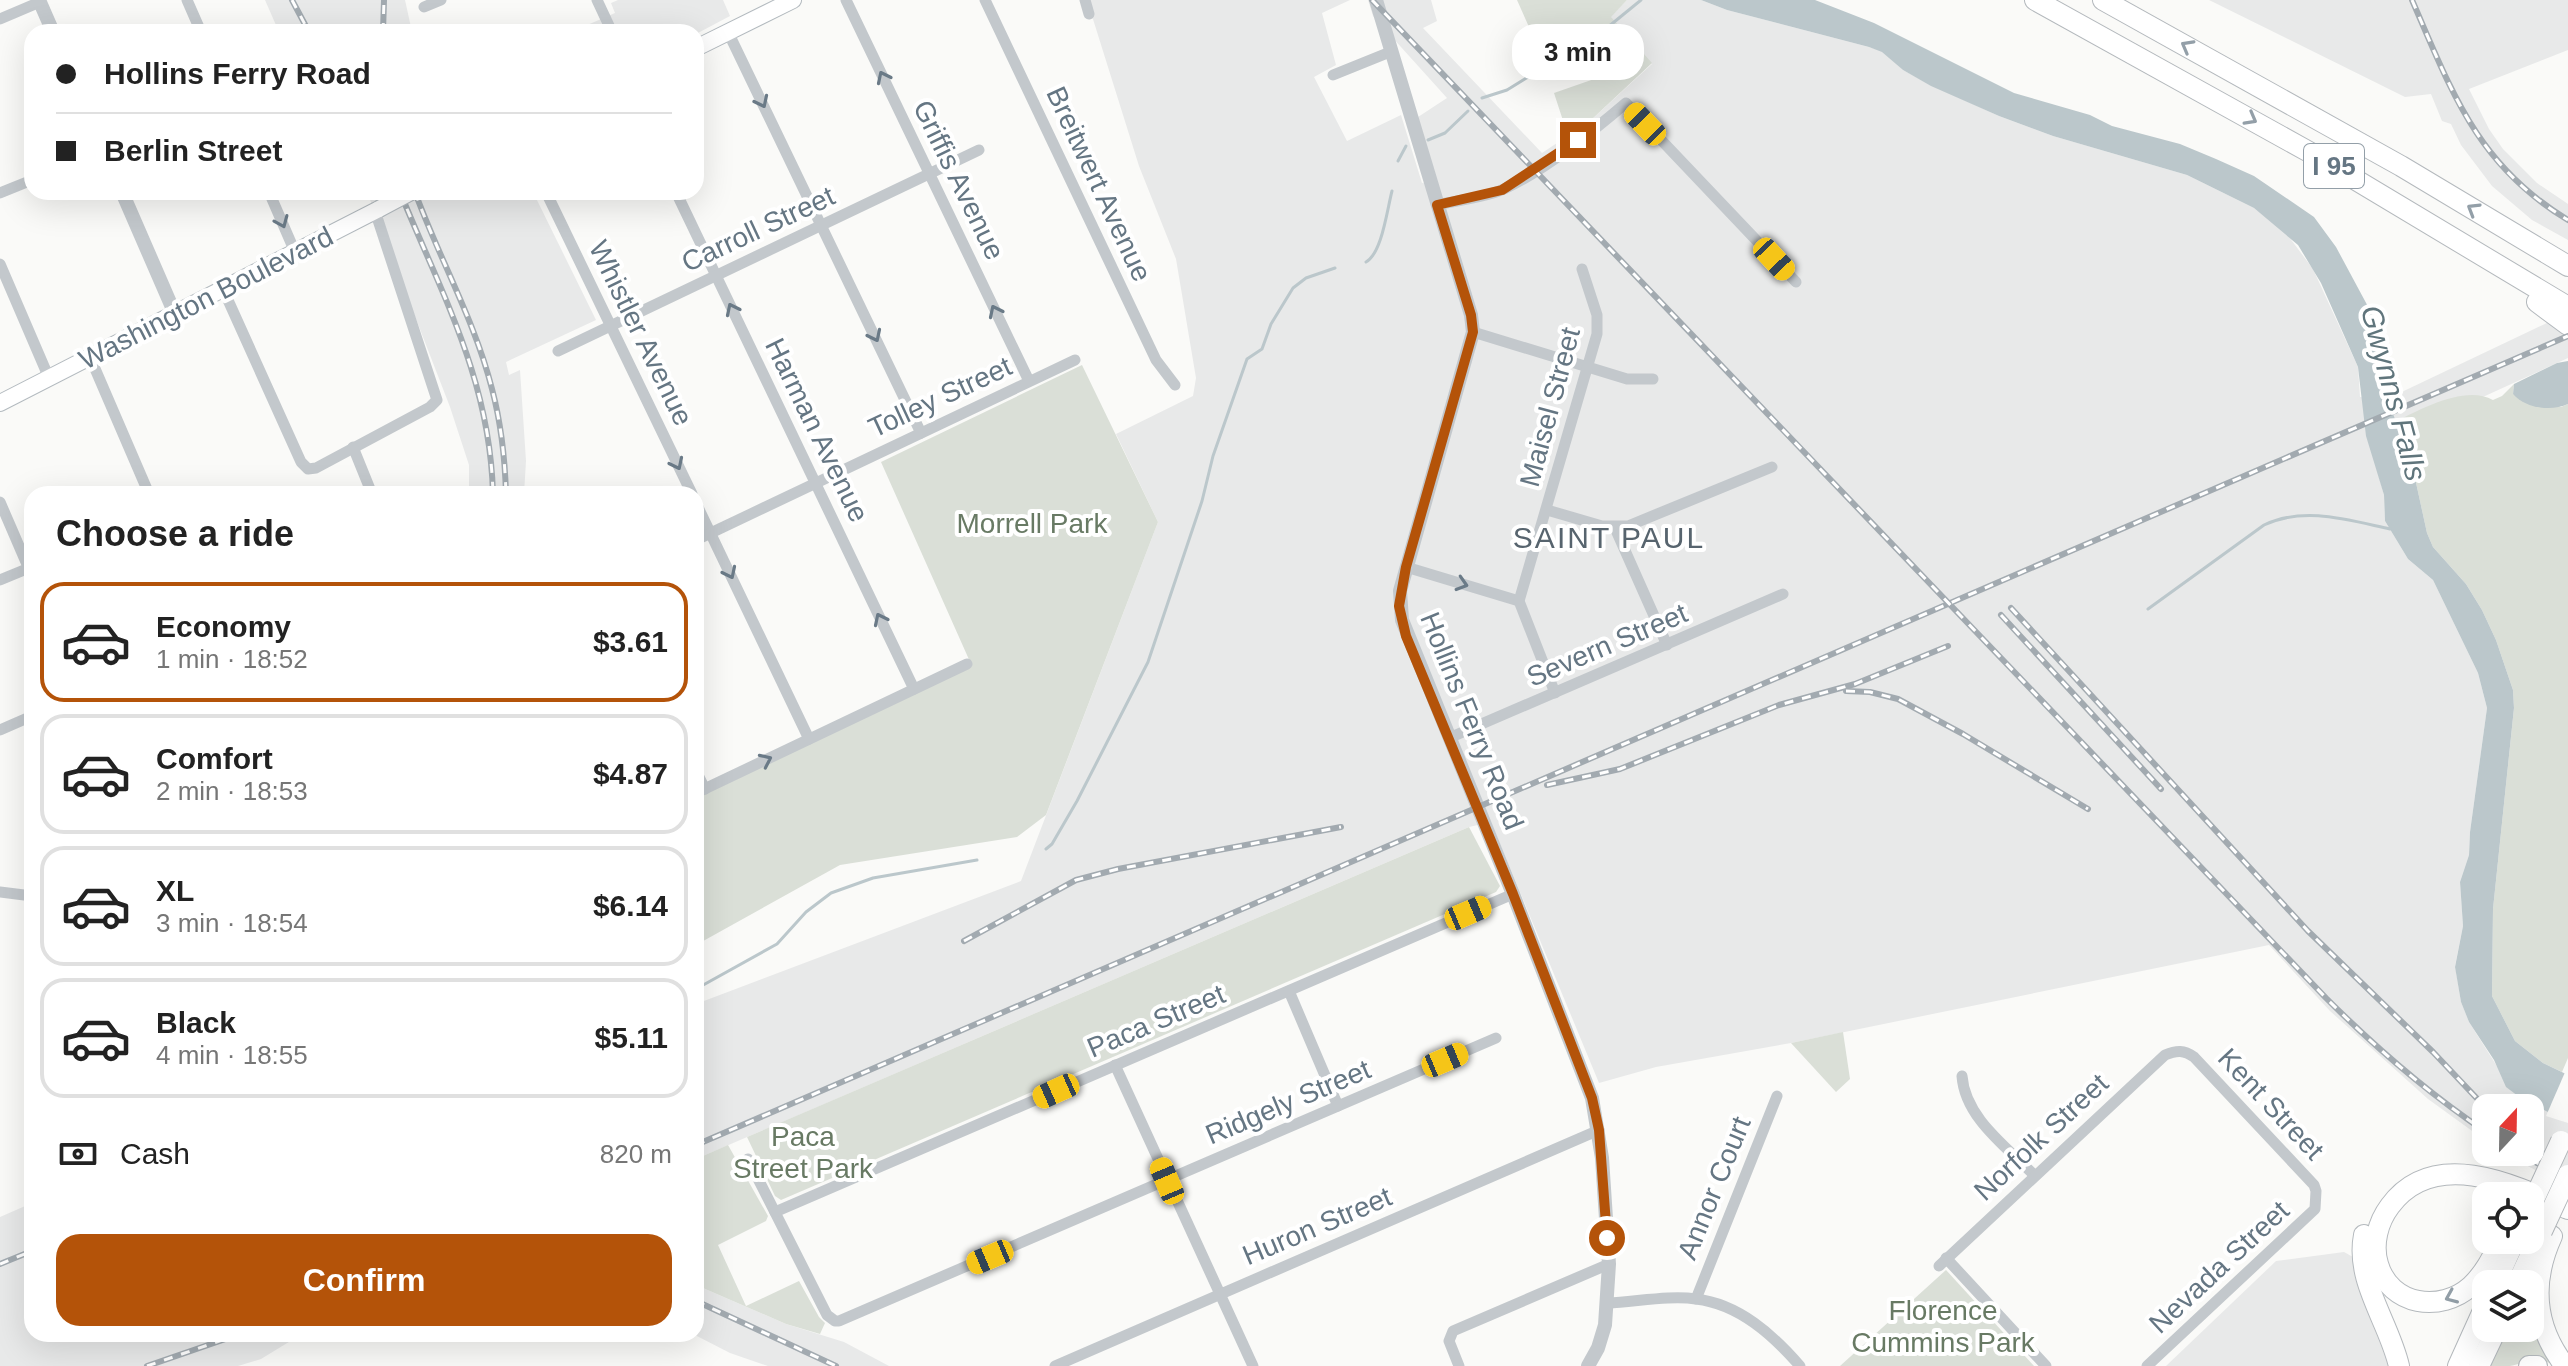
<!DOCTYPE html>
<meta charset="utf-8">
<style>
body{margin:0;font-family:Helvetica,sans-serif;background:#f2f2f2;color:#222;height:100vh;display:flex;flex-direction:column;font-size:30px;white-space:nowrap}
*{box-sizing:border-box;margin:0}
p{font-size:26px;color:#767676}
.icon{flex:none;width:44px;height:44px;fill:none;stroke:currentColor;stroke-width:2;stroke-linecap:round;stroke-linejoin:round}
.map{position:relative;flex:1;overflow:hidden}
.drawer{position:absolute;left:24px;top:486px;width:680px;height:856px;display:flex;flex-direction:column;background:#fff;border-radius:24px;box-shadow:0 8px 32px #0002}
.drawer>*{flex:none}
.top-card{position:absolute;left:24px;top:24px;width:680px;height:176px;border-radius:24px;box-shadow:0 8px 32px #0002;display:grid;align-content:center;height:176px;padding:0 32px;background:#fff}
.needle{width:52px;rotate:22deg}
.controls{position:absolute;left:2472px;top:1094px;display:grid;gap:16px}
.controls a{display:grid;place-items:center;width:72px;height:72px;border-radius:16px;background:#fff;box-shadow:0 8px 32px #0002;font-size:40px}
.end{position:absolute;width:36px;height:36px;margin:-18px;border:10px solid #b45309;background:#fff;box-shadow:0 0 0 4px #fff}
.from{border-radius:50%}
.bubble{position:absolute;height:56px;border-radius:24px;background:#fff;box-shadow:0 8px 32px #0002;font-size:26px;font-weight:600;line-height:56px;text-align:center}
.car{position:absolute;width:24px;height:48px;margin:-24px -12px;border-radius:10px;box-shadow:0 0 6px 2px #0007;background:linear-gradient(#f5c518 24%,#345 0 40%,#f5c518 0 76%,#345 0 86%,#f5c518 0)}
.top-card b{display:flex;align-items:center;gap:28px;height:76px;font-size:30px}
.top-card b+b{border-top:2px solid #e0e0e0}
.top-card i{width:20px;height:20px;background:#222}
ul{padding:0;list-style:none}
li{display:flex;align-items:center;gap:24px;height:120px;margin:0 16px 12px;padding:0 16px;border:4px solid #e0e0e0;border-radius:24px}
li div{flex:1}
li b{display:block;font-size:30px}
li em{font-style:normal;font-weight:600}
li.on{border-color:#b45309}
li>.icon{width:72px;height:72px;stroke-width:1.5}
h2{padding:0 32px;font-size:36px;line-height:96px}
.pay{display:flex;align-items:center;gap:20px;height:88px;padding:0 32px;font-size:30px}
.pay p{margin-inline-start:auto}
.cta{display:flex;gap:16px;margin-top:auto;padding:16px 32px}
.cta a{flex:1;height:92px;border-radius:24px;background:#b45309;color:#fff;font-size:32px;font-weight:600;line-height:92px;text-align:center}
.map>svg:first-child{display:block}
.built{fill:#e8e9e9}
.green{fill:#dadfd7}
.water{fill:#bbc7cb}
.pier{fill:#fafaf8}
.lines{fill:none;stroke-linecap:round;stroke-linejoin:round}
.stream{stroke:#bbc7cb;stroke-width:3}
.secondary-casing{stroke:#b3babf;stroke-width:18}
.motorway-casing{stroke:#b4b9bd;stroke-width:22}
.minor{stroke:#c3c8cc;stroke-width:11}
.tertiary{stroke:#c3c8cc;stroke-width:14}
.secondary{stroke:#fff;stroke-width:16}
.motorway{stroke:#fff;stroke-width:20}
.rail-casing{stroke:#a2aab0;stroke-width:6}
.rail{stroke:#fff;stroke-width:3;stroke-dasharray:9;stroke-linecap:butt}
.secondary-bridge-casing{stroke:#b3babf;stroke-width:18;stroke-linecap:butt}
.motorway-bridge-casing{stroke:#b4b9bd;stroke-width:22;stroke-linecap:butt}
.secondary-bridge{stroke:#fff;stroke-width:16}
.motorway-bridge{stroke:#fff;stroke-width:20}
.oneway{stroke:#939fa8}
.oneway2{stroke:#6a7a87}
.route{stroke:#b45309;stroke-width:10}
.labels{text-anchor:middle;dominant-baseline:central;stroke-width:8;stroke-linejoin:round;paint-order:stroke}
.shield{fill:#fff;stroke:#939fa8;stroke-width:2}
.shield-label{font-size:26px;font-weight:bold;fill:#657683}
.street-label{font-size:28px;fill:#657683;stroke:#fff}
.park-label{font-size:28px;fill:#687a64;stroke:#fff}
.water-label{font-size:30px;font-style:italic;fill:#60757c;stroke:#fff}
.neighbourhood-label{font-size:30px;letter-spacing:2px;fill:#57646e;stroke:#fff}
</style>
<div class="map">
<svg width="2568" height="1366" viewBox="0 0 2568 1366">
<rect width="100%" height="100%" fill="#fafaf8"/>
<g class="built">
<path d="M 265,0 L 405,0 L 412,32 L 279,32 Z"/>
<path d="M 618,0 L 723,0 L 730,16 L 696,34 L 571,32 L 615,13 L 611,3 Z"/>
<path d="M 1087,0 L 1350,0 L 1322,13 L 1336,65 L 1314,77 L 1347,141 L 1401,115 L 1422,183 L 1437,180 L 1418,117 L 1447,98 L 1373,16 L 1368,0 L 1431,0 L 1437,21 L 1423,28 L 1542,153 L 1590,121 L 1652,64 L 1610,17 L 1627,0 L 1701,0 L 1727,10 L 1869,47 L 1882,51 L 1903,70 L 1931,85 L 1999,116 L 2053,136 L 2187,175 L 2254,208 L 2286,233 L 2313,269 L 2358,367 L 2360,397 L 2387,399 L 2568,313 L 2568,358 L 2371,448 L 2384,495 L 2385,521 L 2408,559 L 2433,580 L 2478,673 L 2487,708 L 2470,832 L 2469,855 L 2460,882 L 2463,926 L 2455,966 L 2461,1002 L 2469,1022 L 2500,1071 L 2568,1119 L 2568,1187 L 2501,1152 L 2530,1152 L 2530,1108 L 2486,1108 L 2486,1141 L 2428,1099 L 2330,1011 L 2269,945 L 1791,1043 L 1656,1067 L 1599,1083 L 1491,822 L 1469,827 L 696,1159 L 696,1004 L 1021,881 L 1158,522 L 1116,434 L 1193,396 L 1196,378 L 1176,259 L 1139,166 Z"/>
<path d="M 2209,0 L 2568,0 L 2568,50 L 2469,89 L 2489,129 L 2503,149 L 2537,183 L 2568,204 L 2568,240 L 2532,220 L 2492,186 L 2461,145 L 2451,124 L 2442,121 L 2431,94 L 2405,97 Z"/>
<path d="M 367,192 L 533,192 L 596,320 L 506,362 L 509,375 L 520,370 L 526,461 L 524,494 L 469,494 L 469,465 L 450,407 Z"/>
<path d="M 32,1203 L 32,1334 L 302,1334 L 261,1359 L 238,1366 L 0,1366 L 0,1217 Z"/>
<path d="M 2344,1252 L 2353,1257 L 2391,1366 L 2166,1366 L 2276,1261 Z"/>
<path d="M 696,1285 L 786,1324 L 844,1342 L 889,1366 L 768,1366 L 730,1353 L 693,1334 L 696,1334 Z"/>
</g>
<g class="green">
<path d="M 1517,0 L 1627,0 L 1611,17 L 1652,63 L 1590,121 L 1568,136 L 1554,93 L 1597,78 L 1584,40 L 1541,54 Z"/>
<path d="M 1082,365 L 1158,522 L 1046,815 L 1017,837 L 840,865 L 696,945 L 696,797 L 971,664 L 881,462 Z"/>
<path d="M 2514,384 L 2513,394 L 2561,407 L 2568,404 L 2568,1058 L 2562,1072 L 2543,1063 L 2515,1041 L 2492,996 L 2493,909 L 2514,708 L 2513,690 L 2496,640 L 2482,610 L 2466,584 L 2433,547 L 2427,533 L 2415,478 L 2397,421 C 2423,408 2466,385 2493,400 L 2502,396 Z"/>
<path d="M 1469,827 L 1500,886 L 1496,892 L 781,1200 L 775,1196 L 747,1137 Z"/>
<path d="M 1843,1032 L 1850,1079 L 1836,1092 L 1791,1043 Z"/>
<path d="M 728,1145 L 768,1216 L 766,1221 L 718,1245 L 746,1306 L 799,1281 L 819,1317 L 825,1323 L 820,1334 L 786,1324 L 696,1285 L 696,1159 Z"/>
<path d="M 2536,1264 L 2554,1366 C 2537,1353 2526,1363 2510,1366 C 2504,1366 2496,1366 2490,1366 L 2508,1328 L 2530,1328 L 2530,1284 L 2528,1284 Z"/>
<path d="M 1946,1270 L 2034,1366 L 1840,1366 Z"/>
</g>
<g class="water">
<path d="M 1701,0 L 1815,0 L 1874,23 L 2014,93 L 2090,115 L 2112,126 L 2180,144 L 2216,159 L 2254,176 L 2314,217 L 2336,247 L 2372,314 L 2381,347 L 2384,387 L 2415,478 L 2427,533 L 2433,547 L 2466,584 L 2482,610 L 2496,640 L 2513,690 L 2514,708 L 2493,909 L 2492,996 L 2515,1041 L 2543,1063 L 2568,1075 L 2554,1115 L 2522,1099 L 2506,1087 L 2494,1060 L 2469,1022 L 2461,1002 L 2455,967 L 2463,926 L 2460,882 L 2469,855 L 2470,832 L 2487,708 L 2478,673 L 2433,580 L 2408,559 L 2385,521 L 2384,495 L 2366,436 L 2358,367 L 2321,283 L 2298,245 L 2254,208 L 2187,175 L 2053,136 L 1999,116 L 1931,86 L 1903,70 L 1882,52 L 1869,47 L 1727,10 Z"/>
<path d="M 2568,361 L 2568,404 C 2551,412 2525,408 2513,394 L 2514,384 L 2557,363 Z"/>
</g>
<path class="pier" d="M 2566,1070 L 2568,1071 L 2568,1123 L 2546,1116 Z"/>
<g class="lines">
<g class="stream">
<path d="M 1482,98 L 1507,90 L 1608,27 L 1641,0"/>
<path d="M 1428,140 L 1445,133 L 1468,111"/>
<path d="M 1398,161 L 1406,146"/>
<path d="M 1366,262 C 1382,253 1387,210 1392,191"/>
<path d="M 2148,609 L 2264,525 C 2304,506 2348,520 2390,529"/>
<path d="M 1046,849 L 1052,844 L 1077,801 L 1148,662 L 1202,501 L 1213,456 L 1247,359 L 1262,349 L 1271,324 L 1293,288 L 1306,278 L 1335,268"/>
<path d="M 696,989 L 777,944 L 806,912 L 831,893 L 873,878 L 977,860"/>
</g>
<defs>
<g id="secondary">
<path d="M 696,48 L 793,0"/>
<path d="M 0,403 L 379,209"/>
</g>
<g id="motorway">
<path d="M 2035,0 L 2311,153 L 2568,307"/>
<path d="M 2103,0 L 2401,166 L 2568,266"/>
<path d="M 2537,302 L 2568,325"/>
<path d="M 2364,1235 C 2355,1281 2389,1322 2399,1366"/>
<path d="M 2552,1236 C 2531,1282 2534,1326 2565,1366"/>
<path d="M 2501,1240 C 2493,1256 2485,1273 2471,1286 C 2441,1313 2390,1306 2378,1264 C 2372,1244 2378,1222 2390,1206 C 2434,1146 2515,1185 2568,1209"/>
<path d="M 2495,1284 L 2515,1240"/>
<path d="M 2517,1284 L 2539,1237"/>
<path d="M 2458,1366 L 2486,1304"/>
<path d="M 2479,1366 L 2497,1328"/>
<path d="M 2529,1366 L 2537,1366"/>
</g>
</defs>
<use href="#secondary" class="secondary-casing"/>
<use href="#motorway" class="motorway-casing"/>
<g class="minor">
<path d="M 187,0 L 201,32"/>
<path d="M 597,0 L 612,32"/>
<path d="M 846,0 L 1029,381"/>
<path d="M 985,0 L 1156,360 L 1175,385"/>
<path d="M 1085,0 L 1089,14"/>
<path d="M 424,7 L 441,0"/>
<path d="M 0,19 L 40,2"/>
<path d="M 728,32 L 921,433"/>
<path d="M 1333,75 L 1390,52"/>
<path d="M 269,192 L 295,252"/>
<path d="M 546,192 L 692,494"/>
<path d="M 676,192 L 914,689"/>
<path d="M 0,193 L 32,180"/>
<path d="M 1437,205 C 1459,200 1484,198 1504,189 C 1544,171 1592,132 1626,103 L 1796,282"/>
<path d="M 0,264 L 49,378"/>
<path d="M 223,289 L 301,462 L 308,469 L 316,468 L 430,407 L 437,400 L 375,211"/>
<path d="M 1473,332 L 1627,379 L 1653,379"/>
<path d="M 558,351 L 979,150"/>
<path d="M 90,357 L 149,494"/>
<path d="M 353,447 L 372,494"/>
<path d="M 0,502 L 32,576"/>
<path d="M 696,503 L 809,739"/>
<path d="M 1547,510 L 1602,526 L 1628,526 L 1772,467"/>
<path d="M 1615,528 L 1667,645"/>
<path d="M 696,540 L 1075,360"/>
<path d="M 1406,567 L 1519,601"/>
<path d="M 0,580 L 29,568"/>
<path d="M 1555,693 L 1519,601 L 1597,334 L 1597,315 L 1582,269"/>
<path d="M 0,730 L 32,716"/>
<path d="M 1449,738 L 1783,594"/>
<path d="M 696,771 L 705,789"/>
<path d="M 696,793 L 967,664"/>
<path d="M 0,892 L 32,896"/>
<path d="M 1289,991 L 1338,1106"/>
<path d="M 1115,1065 L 1253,1366"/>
<path d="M 1962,1076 C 1965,1118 2007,1147 2034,1175"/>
<path d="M 748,1159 L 827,1315 L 835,1321 L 839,1321 L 1496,1038"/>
<path d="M 775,1212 L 1513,894"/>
<path d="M 1946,1258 L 2046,1366"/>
<path d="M 1939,1266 L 2165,1055 C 2177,1050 2184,1050 2194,1057 L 2314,1185 L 2316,1191 L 2315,1209 L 2147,1366"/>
<path d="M 1696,1299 L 1777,1096"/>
<path d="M 1608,1303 C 1635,1302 1670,1295 1696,1299 C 1739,1304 1773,1335 1800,1366"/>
<path d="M 1055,1366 L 1599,1130"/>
<path d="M 1459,1366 L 1449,1341 L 1453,1331 L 1609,1264"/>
</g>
<g class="tertiary">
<path d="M 39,0 L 53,32"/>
<path d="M 1376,0 L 1471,315 L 1473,332 L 1400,591 L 1402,620 L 1513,894 L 1592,1098 L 1602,1158 L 1609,1264 L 1605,1325 L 1598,1348 L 1588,1366"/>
<path d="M 122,192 L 175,314"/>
</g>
<use href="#secondary" class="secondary"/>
<use href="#motorway" class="motorway"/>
<defs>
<g id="rail">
<path d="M 292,0 L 309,32"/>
<path d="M 1372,0 L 2326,998 C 2376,1048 2428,1093 2486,1132"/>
<path d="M 2412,0 C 2452,92 2477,165 2568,220"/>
<path d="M 383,32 L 384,0"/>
<path d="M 400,192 C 442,295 490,379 493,494"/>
<path d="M 415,192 C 439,258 475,321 492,389 C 501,423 505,459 506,494"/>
<path d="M 2011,608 L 2308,931 L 2433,1052 L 2486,1108"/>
<path d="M 2001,615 L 2161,789"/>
<path d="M 1846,691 L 1870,692 L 1898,699 L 1963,734 L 2088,809"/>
<path d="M 1547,785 L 1620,769 L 1779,705 L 1855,684 L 1948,646"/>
<path d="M 964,941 L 1076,880 L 1118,869 L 1341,827"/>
<path d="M 696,1145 L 2568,336"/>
<path d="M 2530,1145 L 2555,1161"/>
<path d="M 2516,1152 L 2568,1179"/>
<path d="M 0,1264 L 32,1251"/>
<path d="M 696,1301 L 836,1366"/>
<path d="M 147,1366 L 240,1334"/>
</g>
</defs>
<use href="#rail" class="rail-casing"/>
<use href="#rail" class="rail"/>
<defs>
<path id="secondary-bridge" d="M 379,209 L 411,192"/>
<g id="motorway-bridge">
<path d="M 2530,1208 L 2561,1141"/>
<path d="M 2542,1231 L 2568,1175"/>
</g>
</defs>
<use href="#secondary-bridge" class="secondary-bridge-casing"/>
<use href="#motorway-bridge" class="motorway-bridge-casing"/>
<use href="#secondary-bridge" class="secondary-bridge"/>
<use href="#motorway-bridge" class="motorway-bridge"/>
</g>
<defs><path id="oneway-chevron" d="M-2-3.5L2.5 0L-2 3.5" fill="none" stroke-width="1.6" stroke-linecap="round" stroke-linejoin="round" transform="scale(2)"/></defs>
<g class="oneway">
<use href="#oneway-chevron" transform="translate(2187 46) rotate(-151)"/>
<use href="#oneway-chevron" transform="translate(2251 119) rotate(29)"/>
<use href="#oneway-chevron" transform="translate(2473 209) rotate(-149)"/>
<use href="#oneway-chevron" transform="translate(2451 1297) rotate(157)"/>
</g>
<g class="oneway2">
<use href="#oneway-chevron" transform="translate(883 77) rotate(-116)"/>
<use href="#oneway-chevron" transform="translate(762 102) rotate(64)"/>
<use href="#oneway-chevron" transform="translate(282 222) rotate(67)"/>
<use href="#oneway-chevron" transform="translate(732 309) rotate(-116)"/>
<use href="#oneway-chevron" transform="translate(995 311) rotate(-116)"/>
<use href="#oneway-chevron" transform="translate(875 336) rotate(64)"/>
<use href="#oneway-chevron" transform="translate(677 464) rotate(64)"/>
<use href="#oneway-chevron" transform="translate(730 573) rotate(64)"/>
<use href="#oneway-chevron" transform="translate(1462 584) rotate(17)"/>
<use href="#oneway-chevron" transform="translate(880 619) rotate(-116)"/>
<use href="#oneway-chevron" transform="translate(766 760) rotate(-25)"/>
</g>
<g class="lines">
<path class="route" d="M 1578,140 L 1502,190 L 1437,205 L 1471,315 L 1473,332 L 1406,567 L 1399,606 L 1406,636 L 1513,894 L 1592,1098 L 1599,1130 L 1607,1238"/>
</g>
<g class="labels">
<rect class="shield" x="2304" y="144" width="60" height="44" rx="6"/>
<g class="shield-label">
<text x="2334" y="166">I 95</text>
</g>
<g class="street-label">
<text transform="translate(959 180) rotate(64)">Griffis Avenue</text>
<text transform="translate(1099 184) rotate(65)">Breitwert Avenue</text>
<text transform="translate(758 229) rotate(-25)">Carroll Street</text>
<text transform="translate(206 298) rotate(-27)">Washington Boulevard</text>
<text transform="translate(641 333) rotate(64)">Whistler Avenue</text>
<text transform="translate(940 397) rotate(-25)">Tolley Street</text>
<text transform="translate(1550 407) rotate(-75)">Maisel Street</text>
<text transform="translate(817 430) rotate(64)">Harman Avenue</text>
<text transform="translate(1607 645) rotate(-23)">Severn Street</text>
<text transform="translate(1472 721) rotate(68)">Hollins Ferry Road</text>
<text transform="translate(1156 1021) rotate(-23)">Paca Street</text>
<text transform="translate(1288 1102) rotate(-23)">Ridgely Street</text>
<text transform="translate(2271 1104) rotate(47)">Kent Street</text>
<text transform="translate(2041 1137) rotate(-43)">Norfolk Street</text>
<text transform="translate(1714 1188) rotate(-68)">Annor Court</text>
<text transform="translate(1317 1226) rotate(-23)">Huron Street</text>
<text transform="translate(2219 1267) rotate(-43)">Nevada Street</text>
</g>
<g class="park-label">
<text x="1032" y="523">Morrell Park</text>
<text x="803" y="1136">Paca<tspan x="803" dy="32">Street Park</tspan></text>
<text x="1943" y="1310">Florence<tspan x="1943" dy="32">Cummins Park</tspan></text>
</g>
<g class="water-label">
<text transform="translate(2394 393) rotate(75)">Gwynns Falls</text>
</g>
<g class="neighbourhood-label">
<text x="1609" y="537">SAINT PAUL</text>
</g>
</g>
</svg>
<div class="controls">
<a><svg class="needle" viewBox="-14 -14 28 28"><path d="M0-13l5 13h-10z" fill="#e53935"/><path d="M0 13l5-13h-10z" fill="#767676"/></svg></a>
<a><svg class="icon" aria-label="locate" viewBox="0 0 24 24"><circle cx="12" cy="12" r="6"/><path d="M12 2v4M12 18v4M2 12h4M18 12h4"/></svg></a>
<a><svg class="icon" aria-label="layers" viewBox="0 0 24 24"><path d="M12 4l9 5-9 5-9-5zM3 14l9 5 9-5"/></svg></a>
</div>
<i class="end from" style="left:1607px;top:1238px"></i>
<i class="end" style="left:1578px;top:140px"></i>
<div class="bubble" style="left:1512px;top:24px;width:132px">3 min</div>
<i class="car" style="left:1645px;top:124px;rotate:316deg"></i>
<i class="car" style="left:1774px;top:259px;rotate:137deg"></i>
<i class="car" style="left:1468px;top:913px;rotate:67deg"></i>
<i class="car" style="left:1445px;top:1060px;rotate:67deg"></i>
<i class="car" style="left:1056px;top:1091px;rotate:246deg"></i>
<i class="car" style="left:1167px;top:1181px;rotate:337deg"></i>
<i class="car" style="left:990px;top:1257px;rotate:247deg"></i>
<div class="top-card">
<b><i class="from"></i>Hollins Ferry Road</b>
<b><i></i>Berlin Street</b>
</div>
<section class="drawer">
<h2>Choose a ride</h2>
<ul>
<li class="on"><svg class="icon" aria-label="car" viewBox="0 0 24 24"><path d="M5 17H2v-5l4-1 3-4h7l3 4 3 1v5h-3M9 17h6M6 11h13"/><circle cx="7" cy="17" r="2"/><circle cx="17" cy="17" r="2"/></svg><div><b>Economy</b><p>1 min · 18:52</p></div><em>$3.61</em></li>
<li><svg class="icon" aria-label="car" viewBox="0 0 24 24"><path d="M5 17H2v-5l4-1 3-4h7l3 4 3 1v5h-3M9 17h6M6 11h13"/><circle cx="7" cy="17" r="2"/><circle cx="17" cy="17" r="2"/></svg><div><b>Comfort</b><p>2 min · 18:53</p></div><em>$4.87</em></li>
<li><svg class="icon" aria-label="car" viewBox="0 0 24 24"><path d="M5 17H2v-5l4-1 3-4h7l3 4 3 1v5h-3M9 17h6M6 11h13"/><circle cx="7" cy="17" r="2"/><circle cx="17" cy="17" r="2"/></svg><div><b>XL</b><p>3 min · 18:54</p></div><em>$6.14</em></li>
<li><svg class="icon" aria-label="car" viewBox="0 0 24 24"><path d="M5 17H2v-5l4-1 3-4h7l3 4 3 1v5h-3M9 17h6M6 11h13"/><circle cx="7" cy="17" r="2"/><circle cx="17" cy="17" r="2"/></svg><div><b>Black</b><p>4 min · 18:55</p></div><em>$5.11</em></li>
</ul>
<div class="pay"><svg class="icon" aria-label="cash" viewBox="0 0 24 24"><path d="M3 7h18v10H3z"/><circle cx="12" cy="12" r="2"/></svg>Cash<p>820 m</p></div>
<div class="cta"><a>Confirm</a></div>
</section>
</div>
